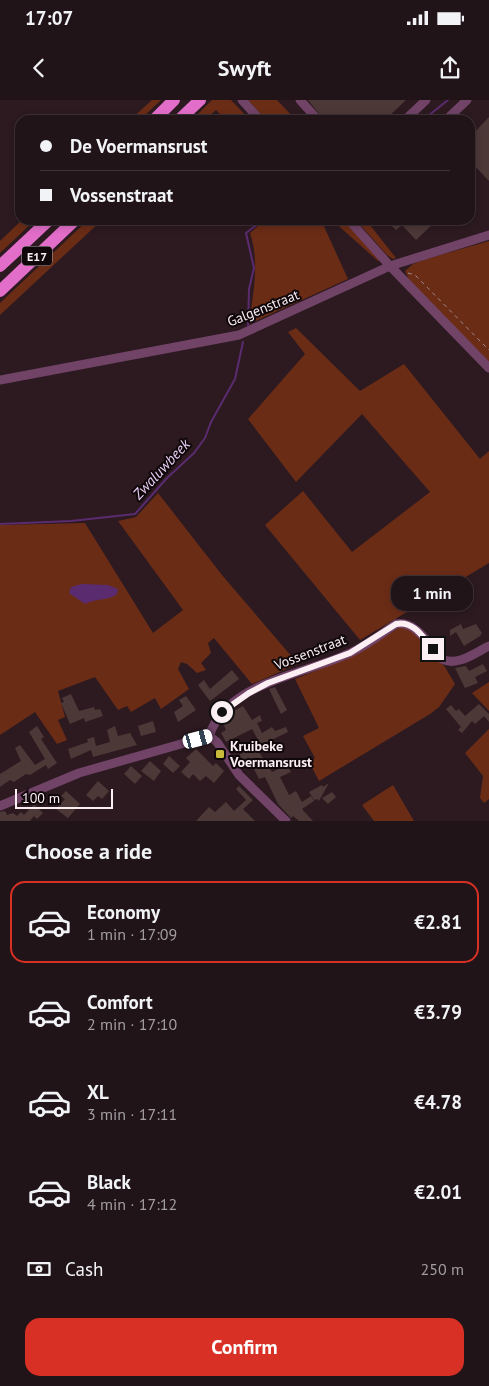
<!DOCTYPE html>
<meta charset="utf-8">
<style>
body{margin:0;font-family:"PT Sans",sans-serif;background:#2d2125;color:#f1f3f6;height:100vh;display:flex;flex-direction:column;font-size:19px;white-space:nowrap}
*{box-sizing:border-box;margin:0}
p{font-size:16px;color:#a29ea2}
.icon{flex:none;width:28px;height:28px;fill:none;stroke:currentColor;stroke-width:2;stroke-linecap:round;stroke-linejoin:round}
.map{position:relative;height:721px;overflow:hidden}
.panel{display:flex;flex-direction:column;background:#211418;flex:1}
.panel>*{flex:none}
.top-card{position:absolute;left:15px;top:15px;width:460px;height:110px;border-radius:15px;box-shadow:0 2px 8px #0003,0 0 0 1px #3e3337;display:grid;align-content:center;height:110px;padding:0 25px;background:#211418}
.scale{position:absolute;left:15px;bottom:12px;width:98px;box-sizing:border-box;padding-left:5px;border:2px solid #fceff3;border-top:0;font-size:14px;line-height:18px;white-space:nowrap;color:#fceff3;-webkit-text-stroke:4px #0f070a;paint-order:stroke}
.end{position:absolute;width:22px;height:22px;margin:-11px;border:6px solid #fceff3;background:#111;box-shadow:0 0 0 2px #111}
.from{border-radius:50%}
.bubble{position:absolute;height:35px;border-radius:15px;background:#211418;box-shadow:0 2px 8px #0003,0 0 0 1px #3e3337;font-size:16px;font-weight:800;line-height:35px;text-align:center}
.car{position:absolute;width:15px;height:30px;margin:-15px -8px;border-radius:6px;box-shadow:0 0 4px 1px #0007;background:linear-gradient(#fff 24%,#345 0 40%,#fff 0 76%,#345 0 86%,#fff 0)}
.top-card b{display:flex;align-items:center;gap:18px;height:48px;font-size:19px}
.top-card b+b{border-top:1px solid #3e3337}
.top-card i{width:12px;height:12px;background:#f1f3f6}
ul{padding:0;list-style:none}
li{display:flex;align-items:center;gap:15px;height:82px;margin:0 10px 8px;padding:0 15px;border:2px solid transparent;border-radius:15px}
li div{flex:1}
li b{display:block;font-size:19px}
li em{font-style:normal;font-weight:800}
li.selected{border-color:#d93025}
li>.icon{width:45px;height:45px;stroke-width:1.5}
h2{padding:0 25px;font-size:22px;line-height:60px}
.pay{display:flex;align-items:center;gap:12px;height:55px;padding:0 25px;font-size:19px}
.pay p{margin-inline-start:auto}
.button{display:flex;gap:10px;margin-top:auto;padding:10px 25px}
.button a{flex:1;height:58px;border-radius:15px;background:#d93025;color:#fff;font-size:20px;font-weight:800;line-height:58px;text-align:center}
.status{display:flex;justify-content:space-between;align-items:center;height:35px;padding:0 25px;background:#211418;direction:ltr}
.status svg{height:14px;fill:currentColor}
header{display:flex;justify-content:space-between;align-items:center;height:65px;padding:0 25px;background:#211418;font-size:22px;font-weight:800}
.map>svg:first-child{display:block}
.green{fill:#6b2c16}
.water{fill:#5b2b6f}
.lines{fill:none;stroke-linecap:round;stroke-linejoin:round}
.stream{stroke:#5b2b6f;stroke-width:2}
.building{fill:#4d3838}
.path{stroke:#9b8b90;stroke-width:1;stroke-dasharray:4 4;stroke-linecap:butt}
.minor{stroke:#714367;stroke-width:9}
.highway{stroke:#e26ec9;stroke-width:12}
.route{stroke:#fceff3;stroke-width:6}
.poi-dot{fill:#caba3a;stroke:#0f070a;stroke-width:2}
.labels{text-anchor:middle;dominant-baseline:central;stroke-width:4;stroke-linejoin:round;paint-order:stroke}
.shield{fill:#0f070a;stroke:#b5a9ad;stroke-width:1}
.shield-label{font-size:12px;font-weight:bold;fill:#fceff3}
.street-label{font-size:14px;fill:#fceff3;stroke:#0f070a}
.poi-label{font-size:14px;font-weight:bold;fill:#fceff3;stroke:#0f070a;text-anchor:start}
.water-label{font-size:15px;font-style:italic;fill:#e9cef5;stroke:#0f070a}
</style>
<div class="status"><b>17:07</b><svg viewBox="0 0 49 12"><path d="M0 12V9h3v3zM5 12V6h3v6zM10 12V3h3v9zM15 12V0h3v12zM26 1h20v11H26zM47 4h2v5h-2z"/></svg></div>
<header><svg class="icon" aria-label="back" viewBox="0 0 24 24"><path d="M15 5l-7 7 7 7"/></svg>Swyft<svg class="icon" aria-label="share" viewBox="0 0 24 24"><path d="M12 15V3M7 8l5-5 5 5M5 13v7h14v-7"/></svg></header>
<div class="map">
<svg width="489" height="721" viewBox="0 0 489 721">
<rect width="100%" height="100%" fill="#2c1a20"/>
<g class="green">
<path d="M 152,0 L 161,0 L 140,20 L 130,20 Z"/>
<path d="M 212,0 L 231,0 L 250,20 L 226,20 L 216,10 L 205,20 L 192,20 Z"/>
<path d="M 248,0 L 277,0 L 296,20 L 266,20 Z"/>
<path d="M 22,120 L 35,120 L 0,153 L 0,141 Z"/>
<path d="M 88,120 L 102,120 L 0,215 L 0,203 Z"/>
<path d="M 265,120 L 321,120 L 348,179 L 249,224 C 253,194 260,162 250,133 Z"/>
<path d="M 332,120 L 344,120 L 381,159 L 378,161 Z"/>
<path d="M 356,120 L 366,120 L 396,158 L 393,159 L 387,155 Z"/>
<path d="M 489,141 L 489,264 L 410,182 L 405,171 L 413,164 L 423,160 Z"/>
<path d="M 296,228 L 360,291 L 404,264 L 480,359 L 489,351 L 489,463 L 360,540 L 265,425 L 303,391 L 352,452 L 430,392 L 362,314 L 296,382 L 248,319 L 305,254 L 288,232 Z"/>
<path d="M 158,393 L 222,475 L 298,564 L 252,584 L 214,538 L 208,543 L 211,553 L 201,563 L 206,570 L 197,573 L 187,564 L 181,562 L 178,569 L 189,589 L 161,609 L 155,598 L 131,612 L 127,606 L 118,610 L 95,577 L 58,591 L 65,617 L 58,620 L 67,640 L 57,644 L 35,612 L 0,635 L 0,425 L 85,423 L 153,533 L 183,510 L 118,421 L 136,417 Z"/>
<path d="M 400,527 L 413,531 L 445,567 L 455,584 L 439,607 L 430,614 L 319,681 L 309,662 L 315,658 L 303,636 L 319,628 L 295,579 L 358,554 Z"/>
<path d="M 489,582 L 489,611 L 472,593 Z"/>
<path d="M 489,629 L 489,699 L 484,703 L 480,698 L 483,676 L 465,653 Z"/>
<path d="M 393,685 L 414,721 L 374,721 L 362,705 Z"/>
</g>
<path class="water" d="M 82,484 L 108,485 L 118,489 L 117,494 C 109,501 95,498 85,504 L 69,493 L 71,487 Z"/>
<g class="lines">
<g class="stream">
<path d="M 423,20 L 448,0"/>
<path d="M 248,225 L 249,189 L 254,168 L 246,133 L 263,120"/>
<path d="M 0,424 L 71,421 L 135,414 L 167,378 L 194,353 L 205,338 L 211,322 L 235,279 L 243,242"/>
</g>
</g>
<g class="building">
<path d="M 308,0 L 406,0 L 385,20 L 324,20 Z"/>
<path d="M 489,17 L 489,81 L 470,61 L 470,37 Z"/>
<path d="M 386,120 L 437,120 L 416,140 L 402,125 L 396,130 Z"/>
<path d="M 461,524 L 463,529 L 476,524 L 482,533 L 480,536 L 464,546 L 456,532 L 450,536 L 450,530 Z"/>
<path d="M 483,564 L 487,571 L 475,577 L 478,583 L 465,588 L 455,568 L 466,566 L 469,571 Z"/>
<path d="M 232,570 L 239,579 L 210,601 L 198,585 L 204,580 L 210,589 Z"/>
<path d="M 275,587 L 287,610 L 281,614 L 269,589 Z"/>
<path d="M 71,594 L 79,611 L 94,607 L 95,610 L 100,609 L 103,616 L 85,622 L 84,618 L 70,624 L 61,603 L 64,602 L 62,598 Z"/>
<path d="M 186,596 L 196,610 L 178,622 L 174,612 L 183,606 L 179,600 Z"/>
<path d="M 479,604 L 489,614 L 489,622 L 484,616 L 475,624 L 472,621 L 462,633 L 458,630 L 461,627 L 446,609 L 451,605 L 456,611 L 459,609 L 465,616 Z"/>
<path d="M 243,606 L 252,620 L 260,615 L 262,621 L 257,623 L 262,633 L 272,627 L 275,631 L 286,627 L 288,632 L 261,645 L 252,629 L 226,642 L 221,633 L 226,630 L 223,623 L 232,617 L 232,612 Z"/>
<path d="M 153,621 L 156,632 L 141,636 L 138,626 Z"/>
<path d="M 37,626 L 44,637 L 41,639 L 57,663 L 48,669 L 46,665 L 30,675 L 26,674 L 14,682 L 10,680 L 0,687 L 0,674 L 21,661 L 15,648 L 20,645 L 35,665 L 45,659 L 29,632 Z"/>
<path d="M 115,626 L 118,636 L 130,633 L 137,645 L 93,657 L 91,650 L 71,659 L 68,649 L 88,642 L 87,639 L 94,637 L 96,646 L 110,642 L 107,630 Z"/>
<path d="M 255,646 L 272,672 L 287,665 L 291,672 L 280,677 L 289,695 L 296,691 L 302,702 L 311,696 L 314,701 L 302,709 L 313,721 L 299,721 L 293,716 L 291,718 L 278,704 L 265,677 L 259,679 L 249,659 L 243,663 L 239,655 Z"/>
<path d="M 196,649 L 213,666 L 216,663 L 224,671 L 214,683 L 206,676 L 200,681 L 193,674 L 189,679 L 181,672 L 190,662 L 186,658 Z"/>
<path d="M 169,656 L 180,666 L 173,673 L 163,664 Z"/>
<path d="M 150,661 L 161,671 L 154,681 L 141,671 Z"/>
<path d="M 131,666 L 142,676 L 135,684 L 124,674 Z"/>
<path d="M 98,681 L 109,691 L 102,699 L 98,696 L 93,701 L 86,695 Z"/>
<path d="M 329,683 L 319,701 L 317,699 L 314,700 L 309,692 L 322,685 L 323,687 Z"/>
<path d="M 239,686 L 253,700 L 243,709 L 255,721 L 196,721 L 209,707 L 215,712 L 226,702 L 234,711 L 246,700 L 236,689 Z"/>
<path d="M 66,691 L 80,704 L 68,718 L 56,709 L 65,699 L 61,696 Z"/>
<path d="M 332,692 L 336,697 L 328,704 L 322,698 Z"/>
<path d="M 34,704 L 43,713 L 37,719 L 34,716 L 30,721 L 0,721 L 0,712 L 5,711 L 7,715 L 13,713 L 17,716 L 21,712 L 24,715 Z"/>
</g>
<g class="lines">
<path class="path" d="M 408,173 L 415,175 L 489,250"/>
<g class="minor">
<path d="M 242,0 L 260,20"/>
<path d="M 300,0 L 318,20"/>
<path d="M 405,20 L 426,0"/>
<path d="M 446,20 L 467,0"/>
<path d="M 349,120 L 390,166 L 489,268"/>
<path d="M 0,280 L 239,235 L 390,166 L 489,135"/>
<path d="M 209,636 C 228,581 304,575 350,553 C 366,546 381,534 396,524 C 416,520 430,546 442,559 C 457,567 475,553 489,546"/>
<path d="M 209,636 L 217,642 L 239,675 L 286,721"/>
<path d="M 0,706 L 79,673 L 209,636"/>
</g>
<g class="highway">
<path d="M 154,20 L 174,0"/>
<path d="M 179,20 L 200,0"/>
<path d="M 0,166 L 49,120"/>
<path d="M 0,191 L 75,120"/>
</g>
</g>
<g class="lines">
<path class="route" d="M 222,612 L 249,593 L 268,583 L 350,553 L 396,524 C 413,520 423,537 433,549"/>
</g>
<rect class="poi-dot" x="215" y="649" width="10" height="10" rx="2.5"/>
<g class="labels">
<rect class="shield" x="22" y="146.5" width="30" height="19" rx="4"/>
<g class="shield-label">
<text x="37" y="156">E17</text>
</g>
<g class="street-label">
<text transform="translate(263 208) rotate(-22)">Galgenstraat</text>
<text transform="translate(310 552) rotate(-21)">Vossenstraat</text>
</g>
<g class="poi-label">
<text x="230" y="646">Kruibeke<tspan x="230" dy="16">Voermansrust</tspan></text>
</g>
<g class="water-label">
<text transform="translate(161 369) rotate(-47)">Zwaluwbeek</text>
</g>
</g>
</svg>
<div class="scale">100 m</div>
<i class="end from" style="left:222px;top:612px"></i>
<i class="end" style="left:433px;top:549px"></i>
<div class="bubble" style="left:391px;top:476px;width:82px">1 min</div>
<i class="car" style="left:198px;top:639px;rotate:75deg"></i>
<div class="top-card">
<b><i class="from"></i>De Voermansrust</b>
<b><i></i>Vossenstraat</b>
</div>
</div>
<section class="panel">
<h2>Choose a ride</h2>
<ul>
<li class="selected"><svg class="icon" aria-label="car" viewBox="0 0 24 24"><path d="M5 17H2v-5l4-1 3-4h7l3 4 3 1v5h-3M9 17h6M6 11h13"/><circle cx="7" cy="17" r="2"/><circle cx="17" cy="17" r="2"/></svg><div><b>Economy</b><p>1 min · 17:09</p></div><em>€2.81</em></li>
<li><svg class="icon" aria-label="car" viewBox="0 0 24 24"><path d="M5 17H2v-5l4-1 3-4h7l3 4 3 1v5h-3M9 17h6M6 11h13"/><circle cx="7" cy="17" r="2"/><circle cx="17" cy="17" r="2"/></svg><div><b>Comfort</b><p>2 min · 17:10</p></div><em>€3.79</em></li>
<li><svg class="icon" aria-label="car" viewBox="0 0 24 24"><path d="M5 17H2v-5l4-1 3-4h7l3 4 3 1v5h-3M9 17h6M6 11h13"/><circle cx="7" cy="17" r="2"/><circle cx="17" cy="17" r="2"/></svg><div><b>XL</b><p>3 min · 17:11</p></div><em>€4.78</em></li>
<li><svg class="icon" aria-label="car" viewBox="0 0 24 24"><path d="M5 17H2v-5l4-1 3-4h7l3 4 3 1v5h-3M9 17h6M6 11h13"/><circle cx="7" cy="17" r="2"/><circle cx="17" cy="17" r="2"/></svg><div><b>Black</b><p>4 min · 17:12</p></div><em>€2.01</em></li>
</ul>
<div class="pay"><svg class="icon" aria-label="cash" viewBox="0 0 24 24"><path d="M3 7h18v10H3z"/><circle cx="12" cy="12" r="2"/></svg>Cash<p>250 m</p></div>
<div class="button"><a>Confirm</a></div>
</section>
